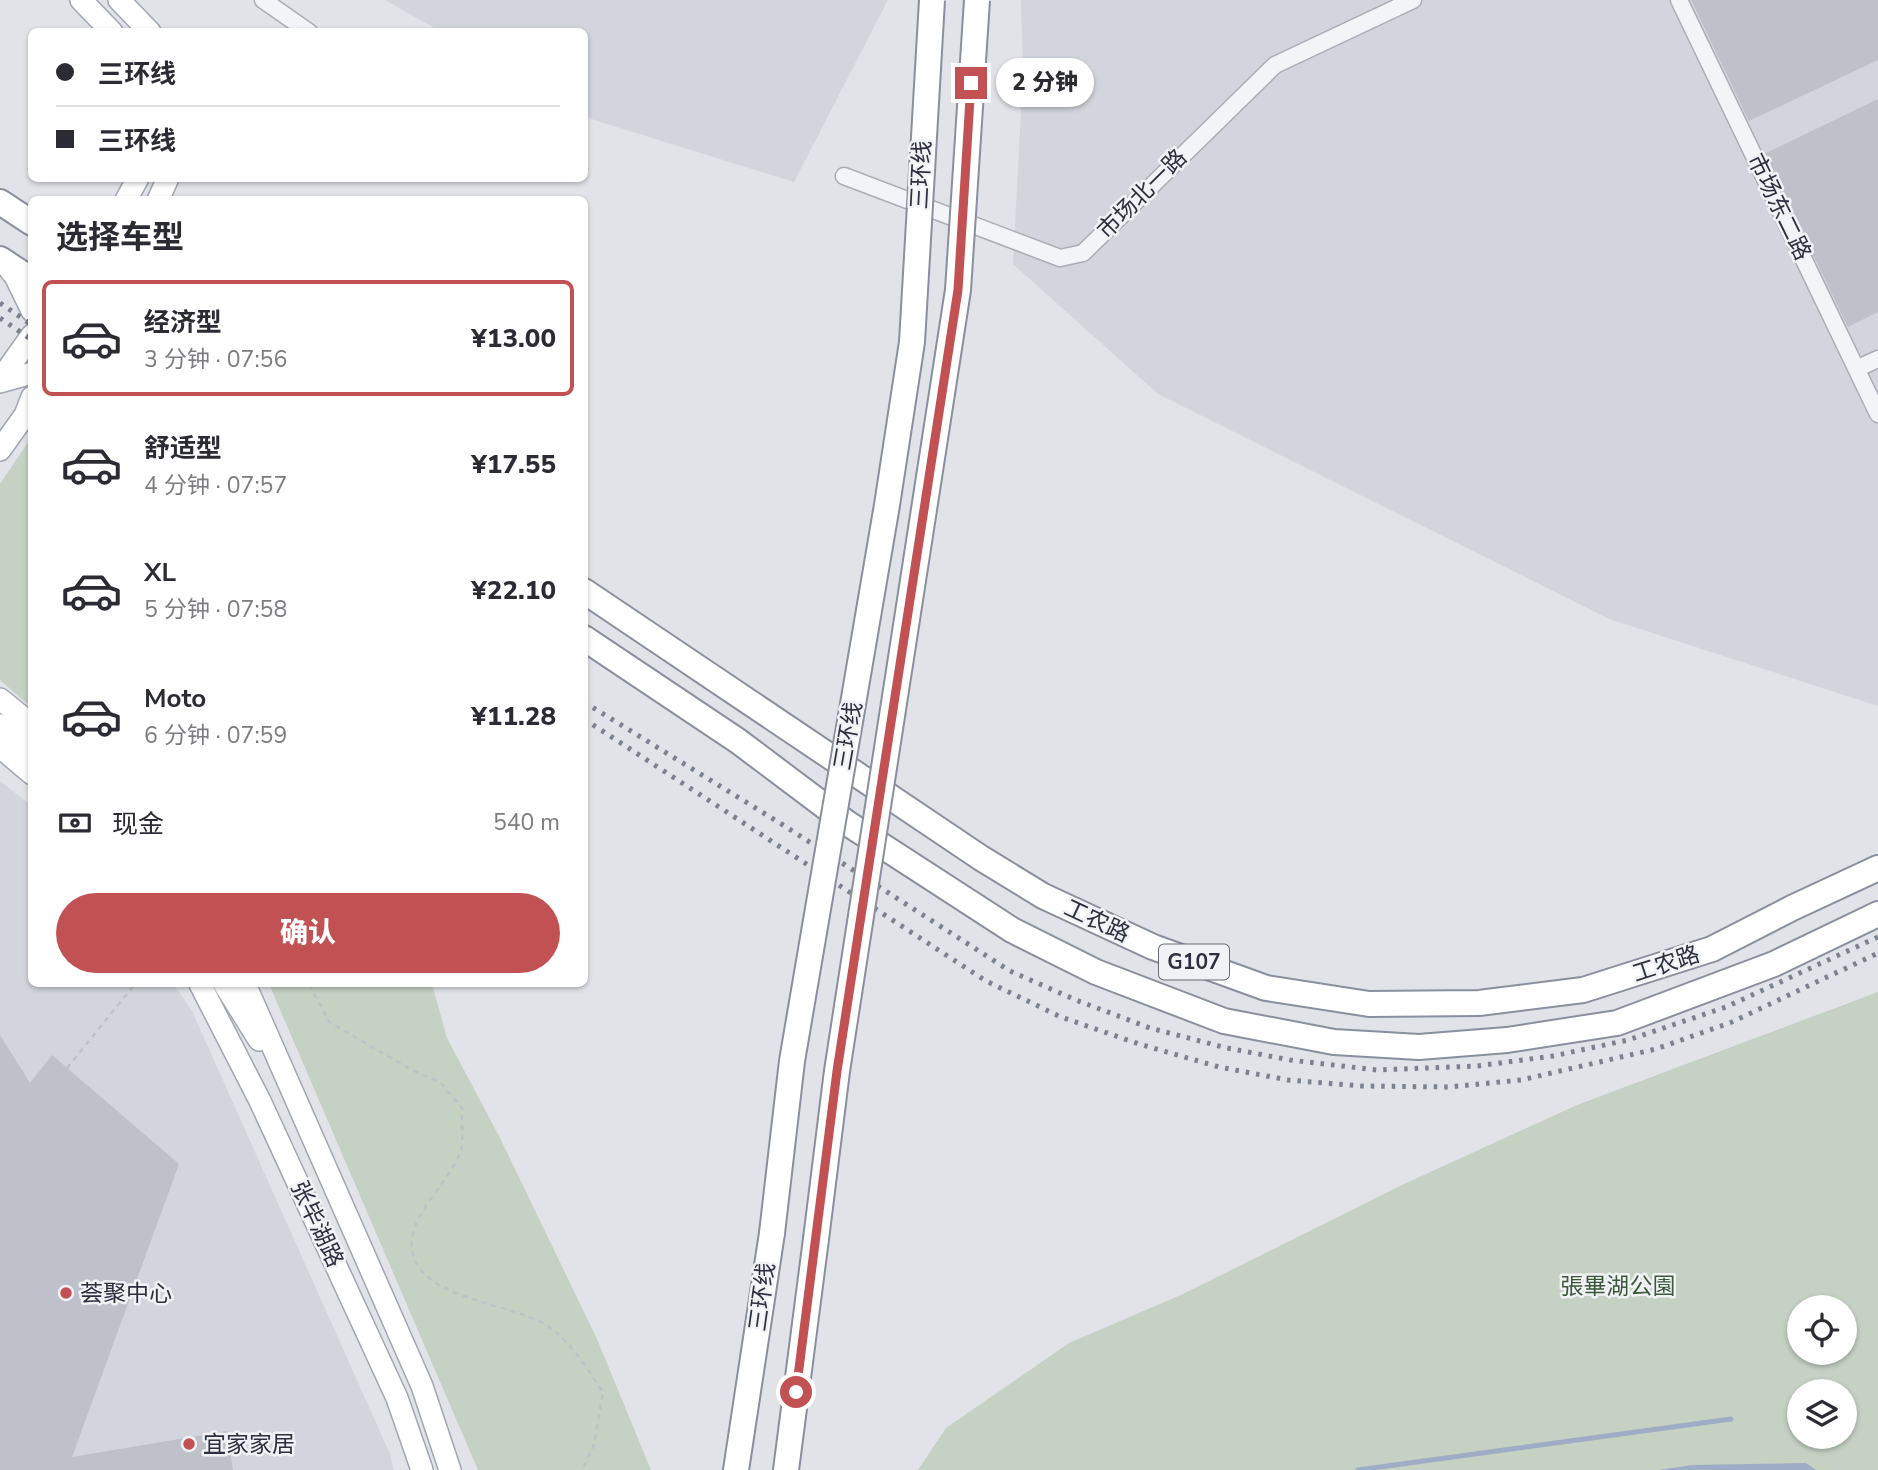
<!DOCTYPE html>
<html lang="zh">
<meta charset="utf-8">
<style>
body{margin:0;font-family:"Nunito Sans","Noto Sans SC",sans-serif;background:#f2f2f3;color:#2b2b33;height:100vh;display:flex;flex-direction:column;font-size:26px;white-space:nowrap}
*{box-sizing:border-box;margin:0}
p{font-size:23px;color:#7c7c81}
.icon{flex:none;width:38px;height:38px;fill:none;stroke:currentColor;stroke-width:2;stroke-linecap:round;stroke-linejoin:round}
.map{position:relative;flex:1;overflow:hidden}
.side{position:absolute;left:28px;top:196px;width:560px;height:791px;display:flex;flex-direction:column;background:#fff;border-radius:10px;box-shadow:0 2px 5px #0004}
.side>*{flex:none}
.hud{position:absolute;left:28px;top:28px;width:560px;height:154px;border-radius:10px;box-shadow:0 2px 5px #0004;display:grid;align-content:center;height:154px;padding:0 28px;background:#fff}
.fabs{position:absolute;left:1787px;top:1295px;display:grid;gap:14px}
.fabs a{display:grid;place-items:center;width:70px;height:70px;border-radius:50%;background:#fff;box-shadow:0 2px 5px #0004;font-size:35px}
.end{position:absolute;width:32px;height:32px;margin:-16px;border:9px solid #c25153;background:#fff;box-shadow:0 0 0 4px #fff}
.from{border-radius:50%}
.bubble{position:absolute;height:49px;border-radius:24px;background:#fff;box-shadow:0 2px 5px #0004;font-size:23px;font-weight:800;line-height:49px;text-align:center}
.hud b{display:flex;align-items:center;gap:24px;height:66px;font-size:26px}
.hud b+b{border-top:2px solid #e1e1e2}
.hud i{width:18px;height:18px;background:#2b2b33}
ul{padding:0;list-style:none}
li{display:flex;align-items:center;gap:21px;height:116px;margin:0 14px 10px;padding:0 14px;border:4px solid transparent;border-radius:10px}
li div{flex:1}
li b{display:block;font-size:26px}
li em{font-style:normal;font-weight:800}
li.selected{border-color:#c25153}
li>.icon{width:63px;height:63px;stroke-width:1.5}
h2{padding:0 28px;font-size:32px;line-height:84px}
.pay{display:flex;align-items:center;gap:18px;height:77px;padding:0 28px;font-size:26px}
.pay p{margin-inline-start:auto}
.primary-button{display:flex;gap:14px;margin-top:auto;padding:14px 28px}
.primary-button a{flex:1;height:80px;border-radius:42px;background:#c25153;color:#fff;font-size:28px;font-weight:800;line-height:80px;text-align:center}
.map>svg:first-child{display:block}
.built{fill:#d3d5dd}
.green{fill:#c4d1c3;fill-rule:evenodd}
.water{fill:#9facc5}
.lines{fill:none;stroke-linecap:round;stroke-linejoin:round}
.stream{stroke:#9facc5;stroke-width:5}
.building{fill:#bec1ca}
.minor-casing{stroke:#aaadb5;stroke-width:19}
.major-casing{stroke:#a1a6b3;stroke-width:24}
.highway-casing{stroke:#898f9d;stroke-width:28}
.path{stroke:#bfc1c7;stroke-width:2.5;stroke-dasharray:5 5;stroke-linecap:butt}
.minor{stroke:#f3f4f7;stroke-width:16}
.major{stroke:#fff;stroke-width:21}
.highway{stroke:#fff;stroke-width:24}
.rail{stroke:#7c8190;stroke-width:5;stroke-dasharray:3.5 7;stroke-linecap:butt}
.highway-bridge-casing{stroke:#898f9d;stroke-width:28;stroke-linecap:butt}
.highway-bridge{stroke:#fff;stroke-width:24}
.route{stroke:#c25153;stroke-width:9}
.poi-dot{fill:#c25153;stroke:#f0f2f6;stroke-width:2.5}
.labels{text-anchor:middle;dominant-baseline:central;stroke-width:5;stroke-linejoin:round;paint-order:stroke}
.shield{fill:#f0f2f6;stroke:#666a75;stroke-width:2}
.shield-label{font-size:21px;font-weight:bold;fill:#2b2f3e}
.street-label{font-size:23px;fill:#2b2f3e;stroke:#f0f2f6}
.park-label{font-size:23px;fill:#3b5939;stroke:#f0f2f6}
.poi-label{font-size:23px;fill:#2b2f3e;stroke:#f0f2f6;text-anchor:start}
</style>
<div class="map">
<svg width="1878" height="1470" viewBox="0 0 1878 1470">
<rect width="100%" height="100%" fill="#e1e3e8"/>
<g class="built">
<path d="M 385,0 L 888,0 L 794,182 L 594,120 L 585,115 L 584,32 L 440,31 Z"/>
<path d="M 1021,0 L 1878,0 L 1878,706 L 1609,619 L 1158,394 L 1013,264 L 1023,72 Z"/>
<path d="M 0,781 L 31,805 L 32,984 L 174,984 L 192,1011 L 390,1454 L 394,1470 L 0,1470 Z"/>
</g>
<g class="green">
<path d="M 31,438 L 31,707 L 0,680 L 0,484 Z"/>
<path d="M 269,984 L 432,984 L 447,1038 L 500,1138 L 597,1339 L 651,1470 L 478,1470 Z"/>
<path d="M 1878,992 L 1878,1470 L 918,1470 L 946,1428 L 1069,1343 L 1183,1294 L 1402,1185 L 1577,1105 ZM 1799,1307 L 1844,1307 L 1844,1353 L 1799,1353 ZM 1799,1391 L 1844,1391 L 1844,1437 L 1799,1437 Z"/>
</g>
<path class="water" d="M 1806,1463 L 1816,1470 L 1659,1470 L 1692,1465 Z"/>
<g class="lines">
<path class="stream" d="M 1358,1470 L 1731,1419"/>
</g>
<g class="building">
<path d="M 1691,0 L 1878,0 L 1878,60 L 1749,121 Z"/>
<path d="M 1878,99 L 1878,312 L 1848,327 L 1764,154 Z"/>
<path d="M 0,1035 L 30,1083 L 52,1055 L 179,1164 L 72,1457 L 227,1431 L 233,1470 L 0,1470 Z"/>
</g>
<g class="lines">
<defs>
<g id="minor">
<path d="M 263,0 L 309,32"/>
<path d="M 1679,0 L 1878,414"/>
<path d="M 844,176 L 1060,258 L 1083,253 L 1275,65 L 1413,0"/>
<path d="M 1858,368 L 1878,359"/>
</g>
<g id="major">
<path d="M 81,0 L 112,32"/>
<path d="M 119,0 L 150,32"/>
<path d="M 126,200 L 138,178"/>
<path d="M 158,200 L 168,178"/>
<path d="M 5,264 L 15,276 L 32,311"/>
<path d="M 0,380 L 32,335"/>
<path d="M 0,382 L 32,373"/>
<path d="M 0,450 L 25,415 L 32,397"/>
<path d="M 0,699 L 32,725"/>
<path d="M 0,725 L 32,751"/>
<path d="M 0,747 L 32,774"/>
<path d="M 200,984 L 260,1101 L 397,1398 L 422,1470"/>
<path d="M 224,984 L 259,1040"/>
<path d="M 245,984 L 422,1386 L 450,1470"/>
</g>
<g id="highway">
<path d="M 0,202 L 32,223"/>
<path d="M 0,259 L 32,280"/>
<path d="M 584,591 L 981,858 L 1043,896 L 1153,947 L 1266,988 L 1369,1004 L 1479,1003 L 1583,990 L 1712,949 L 1792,908 L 1878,868"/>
<path d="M 584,638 L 738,741 L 847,823 L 1012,930 L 1096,972 L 1224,1021 L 1334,1042 L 1419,1047 L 1507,1040 L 1617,1023 L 1774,964 L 1878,914"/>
<path d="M 736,1470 L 772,1233"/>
<path d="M 786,1470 L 816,1239"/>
</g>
</defs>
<use href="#minor" class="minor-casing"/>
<use href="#major" class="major-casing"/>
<use href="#highway" class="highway-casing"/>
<g class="path">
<path d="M 311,984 L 311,988 L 329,1022 L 412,1070 L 440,1082 L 462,1108 C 461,1121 464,1138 461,1150 C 451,1182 407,1215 412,1249 C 418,1301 514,1302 549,1327 C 572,1343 587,1369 603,1392 L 594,1445 L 582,1470"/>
<path d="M 67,1068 L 135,984"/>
</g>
<use href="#minor" class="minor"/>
<use href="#major" class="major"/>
<use href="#highway" class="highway"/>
<g class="rail">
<path d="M 0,303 L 32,325"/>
<path d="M 0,318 L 32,340"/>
<path d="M 584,702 L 783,825 L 1010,971 L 1076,1000 L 1150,1028 L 1227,1048 L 1290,1060 L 1377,1070 L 1477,1066 L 1553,1056 L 1628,1040 L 1726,1007 L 1878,937"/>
<path d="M 584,719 L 986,981 L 1061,1017 L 1139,1044 L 1219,1067 L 1288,1080 L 1361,1086 L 1449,1087 L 1521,1080 L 1656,1049 L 1732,1022 L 1878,953"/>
</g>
<defs>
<g id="highway-bridge">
<path d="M 772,1233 L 792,1061 L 887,505 L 912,342 L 932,0"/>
<path d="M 816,1239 L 837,1071 L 958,290 L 977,0"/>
</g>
</defs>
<use href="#highway-bridge" class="highway-bridge-casing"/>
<use href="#highway-bridge" class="highway-bridge"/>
</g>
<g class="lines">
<path class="route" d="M 796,1392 L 837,1071 L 958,290 L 971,83"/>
</g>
<g class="poi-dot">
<circle cx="66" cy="1293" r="7"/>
<circle cx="189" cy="1444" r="7"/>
</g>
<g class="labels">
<rect class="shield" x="1159" y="944.5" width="70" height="35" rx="5"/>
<g class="shield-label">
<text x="1194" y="962">G107</text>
</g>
<g class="street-label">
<text transform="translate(921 175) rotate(-87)">三环线</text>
<text transform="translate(1142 194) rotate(-45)">市场北一路</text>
<text transform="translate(1779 207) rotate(64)">市场东二路</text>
<text transform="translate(848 736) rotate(-80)">三环线</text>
<text transform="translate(1097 921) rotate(25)">工农路</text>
<text transform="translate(1666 964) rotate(-18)">工农路</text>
<text transform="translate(317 1224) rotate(65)">张毕湖路</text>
<text transform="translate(762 1297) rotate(-82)">三环线</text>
</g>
<g class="park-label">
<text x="1618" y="1286">張畢湖公園</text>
</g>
<g class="poi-label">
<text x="80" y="1293">荟聚中心</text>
<text x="203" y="1444">宜家家居</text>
</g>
</g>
</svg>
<div class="fabs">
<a><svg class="icon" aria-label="locate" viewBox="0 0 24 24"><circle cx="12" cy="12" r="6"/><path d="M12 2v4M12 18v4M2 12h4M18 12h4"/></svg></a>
<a><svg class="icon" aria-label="layers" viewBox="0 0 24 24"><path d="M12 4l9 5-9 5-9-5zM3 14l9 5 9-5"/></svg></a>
</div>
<i class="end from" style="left:796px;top:1392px"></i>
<i class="end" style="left:971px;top:83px"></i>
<div class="bubble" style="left:996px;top:58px;width:98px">2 分钟</div>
<div class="hud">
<b><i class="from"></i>三环线</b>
<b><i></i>三环线</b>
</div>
<section class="side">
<h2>选择车型</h2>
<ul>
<li class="selected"><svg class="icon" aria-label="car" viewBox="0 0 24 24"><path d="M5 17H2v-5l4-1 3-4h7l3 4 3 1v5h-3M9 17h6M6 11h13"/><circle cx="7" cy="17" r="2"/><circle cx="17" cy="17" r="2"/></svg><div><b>经济型</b><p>3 分钟 · 07:56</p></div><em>¥13.00</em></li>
<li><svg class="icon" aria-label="car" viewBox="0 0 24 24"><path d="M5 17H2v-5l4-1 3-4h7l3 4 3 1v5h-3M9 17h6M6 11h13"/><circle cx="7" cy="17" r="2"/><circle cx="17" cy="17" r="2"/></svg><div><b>舒适型</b><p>4 分钟 · 07:57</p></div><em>¥17.55</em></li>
<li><svg class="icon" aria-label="car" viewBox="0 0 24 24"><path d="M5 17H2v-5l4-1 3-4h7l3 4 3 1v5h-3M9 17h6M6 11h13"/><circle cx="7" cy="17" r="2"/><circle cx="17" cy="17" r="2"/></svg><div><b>XL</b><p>5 分钟 · 07:58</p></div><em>¥22.10</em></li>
<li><svg class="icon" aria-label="car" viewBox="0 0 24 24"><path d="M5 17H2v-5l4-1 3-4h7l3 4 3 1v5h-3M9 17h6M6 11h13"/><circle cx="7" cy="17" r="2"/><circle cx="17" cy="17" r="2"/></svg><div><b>Moto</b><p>6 分钟 · 07:59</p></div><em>¥11.28</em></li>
</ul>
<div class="pay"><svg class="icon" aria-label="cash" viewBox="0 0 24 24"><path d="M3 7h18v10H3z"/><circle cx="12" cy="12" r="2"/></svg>现金<p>540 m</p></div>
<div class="primary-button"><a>确认</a></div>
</section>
</div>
